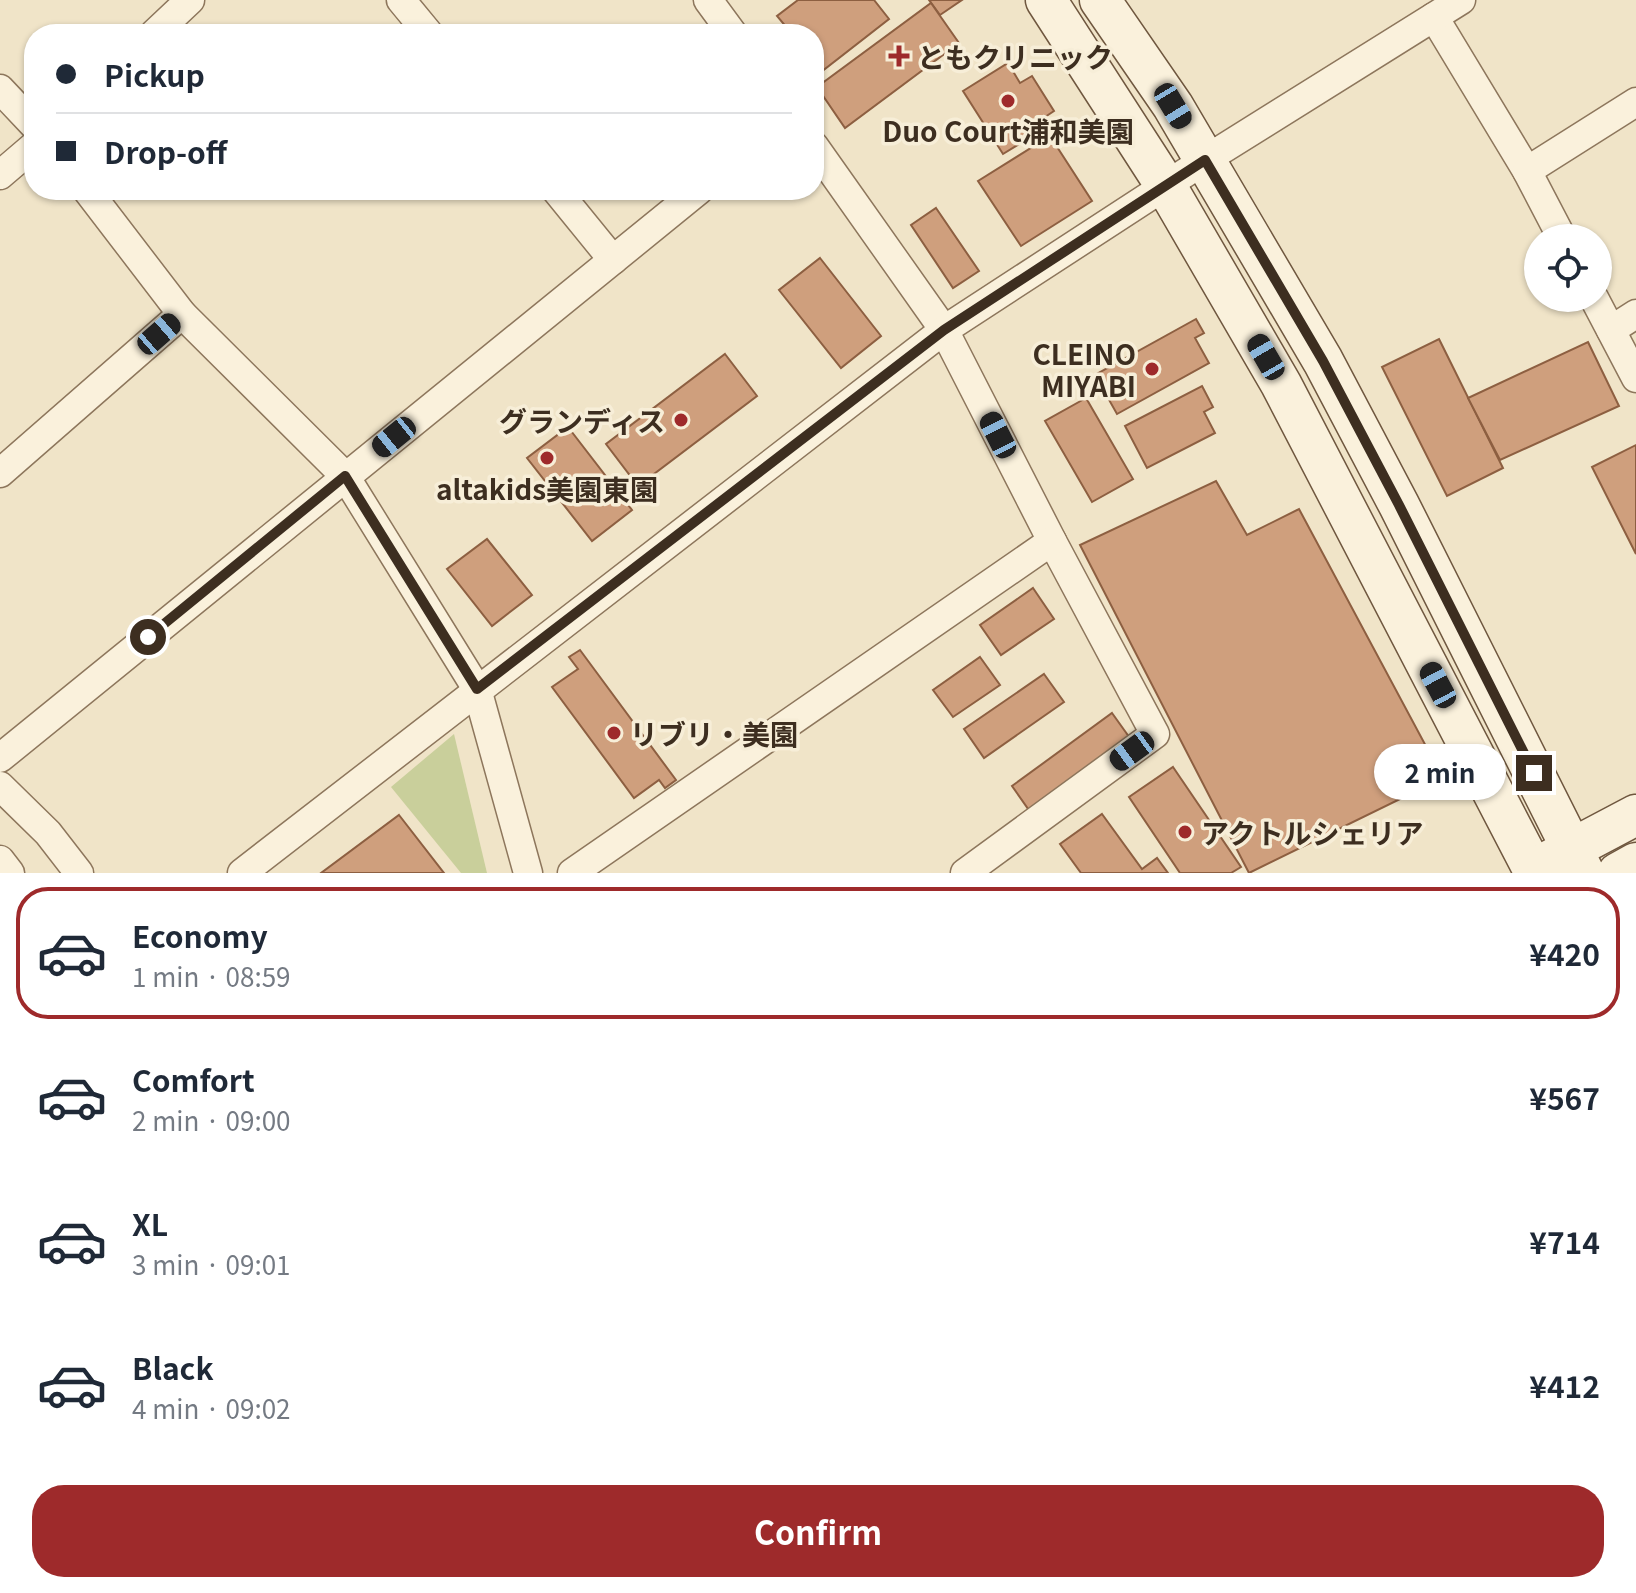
<!DOCTYPE html>
<meta charset="utf-8">
<style>
body{margin:0;font-family:Georgia,"Noto Sans JP",serif;background:#f2f2f3;color:#1f2937;height:100vh;display:flex;flex-direction:column;font-size:30px;white-space:nowrap}
*{box-sizing:border-box;margin:0}
p{font-size:26px;color:#747a83}
.icon{flex:none;width:44px;height:44px;fill:none;stroke:currentColor;stroke-width:2;stroke-linecap:round;stroke-linejoin:round}
.map{position:relative;height:873px;overflow:hidden}
.side{display:flex;flex-direction:column;background:#fff;flex:1}
.side>*{flex:none}
.hud{position:absolute;left:24px;top:24px;width:800px;height:176px;border-radius:32px;box-shadow:0 2px 6px #0004;display:grid;align-content:center;height:176px;padding:0 32px;background:#fff}
.fabs{position:absolute;left:1524px;top:224px;display:grid;gap:16px}
.fabs a{display:grid;place-items:center;width:88px;height:88px;border-radius:50%;background:#fff;box-shadow:0 2px 6px #0004;font-size:40px}
.end{position:absolute;width:36px;height:36px;margin:-18px;border:10px solid #3d2e20;background:#fff;box-shadow:0 0 0 4px #fff}
.from{border-radius:50%}
.bubble{position:absolute;height:56px;border-radius:28px;background:#fff;box-shadow:0 2px 6px #0004;font-size:26px;font-weight:700;line-height:56px;text-align:center}
.car{position:absolute;width:24px;height:48px;margin:-24px -12px;border-radius:10px;box-shadow:0 0 6px 2px #0007;background:linear-gradient(#222 24%,#8ab4d8 0 40%,#222 0 76%,#8ab4d8 0 86%,#222 0)}
.hud b{display:flex;align-items:center;gap:28px;height:76px;font-size:30px}
.hud b+b{border-top:2px solid #e0e1e3}
.hud i{width:20px;height:20px;background:#1f2937}
ul{padding:14px 0 0;list-style:none}
li{display:flex;align-items:center;gap:24px;height:132px;margin:0 16px 12px;padding:0 16px;border:4px solid transparent;border-radius:32px}
li div{flex:1}
li b{display:block;font-size:30px}
li em{font-style:normal;font-weight:700}
li.on{border-color:#9e2a2b}
li>.icon{width:72px;height:72px;stroke-width:1.5}
.primary-button{display:flex;gap:16px;margin-top:auto;padding:16px 32px}
.primary-button a{flex:1;height:92px;border-radius:32px;background:#9e2a2b;color:#fff;font-size:32px;font-weight:700;line-height:92px;text-align:center}
.map>svg:first-child{display:block}
.green{fill:#c9cf9b}
.building{fill:#cf9f7d;stroke:#8d5f41;stroke-width:2}
.lines{fill:none;stroke-linecap:round;stroke-linejoin:round}
.street-casing{stroke:#8d765c;stroke-width:31}
.secondary-casing{stroke:#6f573f;stroke-width:43}
.street{stroke:#faf1dc;stroke-width:28}
.secondary{stroke:#faf1dc;stroke-width:40}
.route{stroke:#3d2e20;stroke-width:10}
.poi-dot{fill:#9e2a2b;stroke:#f7eed8;stroke-width:3}
.labels{text-anchor:middle;dominant-baseline:central;stroke-width:7;stroke-linejoin:round;paint-order:stroke}
.poi-label{font-size:28px;font-weight:bold;fill:#3d2e20;stroke:#f7eed8;text-anchor:start}
</style>
<div class="map">
<svg width="1636" height="873" viewBox="0 0 1636 873">
<rect width="100%" height="100%" fill="#f0e4c8"/>
<path class="green" d="M 454,734 L 487,873 L 461,873 L 391,787 Z"/>
<g class="building">
<path d="M 798,0 L 874,0 L 889,19 L 821,72 L 814,63 L 814,34 L 792,34 L 777,16 Z"/>
<path d="M 929,0 L 962,0 L 940,15 Z"/>
<path d="M 931,3 L 959,43 L 845,128 L 817,87 Z"/>
<path d="M 1008,63 L 1020,83 L 1032,76 L 1054,111 L 1045,117 L 1050,125 L 1003,154 L 963,91 Z"/>
<path d="M 1050,136 L 1092,201 L 1021,246 L 978,181 Z"/>
<path d="M 936,208 L 979,271 L 953,288 L 911,225 Z"/>
<path d="M 820,258 L 881,336 L 841,368 L 779,290 Z"/>
<path d="M 1196,319 L 1204,333 L 1195,338 L 1209,363 L 1117,414 L 1095,375 Z"/>
<path d="M 1439,339 L 1503,468 L 1447,496 L 1382,367 Z"/>
<path d="M 1588,342 L 1619,406 L 1500,460 L 1468,398 Z"/>
<path d="M 725,354 L 757,396 L 638,486 L 606,444 Z"/>
<path d="M 1202,386 L 1213,407 L 1204,412 L 1215,433 L 1147,468 L 1125,426 Z"/>
<path d="M 1086,398 L 1133,479 L 1092,502 L 1045,421 Z"/>
<path d="M 568,427 L 632,510 L 592,541 L 527,458 Z"/>
<path d="M 1636,445 L 1636,554 L 1592,467 Z"/>
<path d="M 1216,481 L 1247,535 L 1299,509 L 1443,778 L 1249,873 L 1080,545 Z"/>
<path d="M 487,539 L 532,595 L 492,626 L 447,569 Z"/>
<path d="M 1033,588 L 1054,619 L 1001,655 L 980,625 Z"/>
<path d="M 580,650 L 676,780 L 665,788 L 659,780 L 634,798 L 552,687 L 578,669 L 569,657 Z"/>
<path d="M 980,657 L 1000,685 L 953,717 L 933,690 Z"/>
<path d="M 1044,674 L 1064,702 L 984,758 L 964,729 Z"/>
<path d="M 1112,713 L 1132,741 L 1031,813 L 1012,786 Z"/>
<path d="M 1173,767 L 1241,867 L 1231,873 L 1180,873 L 1129,797 Z"/>
<path d="M 1102,814 L 1142,869 L 1157,858 L 1168,873 L 1081,873 L 1060,844 Z"/>
<path d="M 399,815 L 444,873 L 321,873 Z"/>
</g>
<g class="lines">
<defs>
<g id="street">
<path d="M 401,0 L 429,34"/>
<path d="M 708,0 L 733,34"/>
<path d="M 1434,17 L 1527,171 L 1562,238"/>
<path d="M 154,34 L 190,0"/>
<path d="M 0,89 L 34,125"/>
<path d="M 814,146 L 944,330 L 1052,541 L 1155,734 L 965,873"/>
<path d="M 1527,171 L 1636,102"/>
<path d="M 0,175 L 34,146"/>
<path d="M 87,190 L 182,314 L 345,476 L 477,689 L 528,873"/>
<path d="M 556,190 L 613,260"/>
<path d="M 1594,298 L 1636,378"/>
<path d="M 1611,330 L 1636,314"/>
<path d="M 0,473 L 182,314"/>
<path d="M 0,758 L 699,190"/>
<path d="M 0,786 L 48,833 L 79,873"/>
<path d="M 0,860 L 10,873"/>
<path d="M 242,873 L 944,330 L 1205,160 L 1461,0"/>
<path d="M 572,873 L 1052,541"/>
</g>
<g id="secondary">
<path d="M 1046,0 L 1166,186 L 1281,384 L 1535,873"/>
<path d="M 1100,0 L 1173,106 L 1323,361 L 1399,505 L 1584,873"/>
<path d="M 1547,862 L 1636,815"/>
<path d="M 1618,873 L 1636,863"/>
</g>
</defs>
<use href="#street" class="street-casing"/>
<use href="#secondary" class="secondary-casing"/>
<use href="#street" class="street"/>
<use href="#secondary" class="secondary"/>
</g>
<g class="lines">
<path class="route" d="M 148,637 L 345,476 L 477,689 L 944,330 L 1205,160 L 1323,361 L 1399,505 L 1534,773"/>
</g>
<g class="poi-dot">
<path d="M895 44h8v8h8v8h-8v8h-8v-8h-8v-8h8z"/>
<circle cx="1008" cy="101" r="8"/>
<circle cx="1152" cy="369" r="8"/>
<circle cx="681" cy="420" r="8"/>
<circle cx="547" cy="458" r="8"/>
<circle cx="614" cy="733" r="8"/>
<circle cx="1185" cy="832" r="8"/>
</g>
<g class="labels">
<g class="poi-label">
<text x="917" y="56">ともクリニック</text>
<text x="1008" y="130" text-anchor="middle">Duo Court浦和美園</text>
<text x="1136" y="353" text-anchor="end">CLEINO<tspan x="1136" dy="32">MIYABI</tspan></text>
<text x="665" y="420" text-anchor="end">グランディス</text>
<text x="547" y="488" text-anchor="middle">altakids美園東園</text>
<text x="630" y="733">リブリ・美園</text>
<text x="1201" y="832">アクトルシェリア</text>
</g>
</g>
</svg>
<div class="fabs">
<a><svg class="icon" aria-label="locate" viewBox="0 0 24 24"><circle cx="12" cy="12" r="6"/><path d="M12 2v4M12 18v4M2 12h4M18 12h4"/></svg></a>
</div>
<i class="end from" style="left:148px;top:637px"></i>
<i class="end" style="left:1534px;top:773px"></i>
<div class="bubble" style="left:1374px;top:744px;width:132px">2 min</div>
<i class="car" style="left:1173px;top:106px;rotate:149deg"></i>
<i class="car" style="left:159px;top:334px;rotate:49deg"></i>
<i class="car" style="left:1266px;top:357px;rotate:330deg"></i>
<i class="car" style="left:998px;top:435px;rotate:333deg"></i>
<i class="car" style="left:394px;top:437px;rotate:231deg"></i>
<i class="car" style="left:1438px;top:685px;rotate:332deg"></i>
<i class="car" style="left:1132px;top:751px;rotate:234deg"></i>
<div class="hud">
<b><i class="from"></i>Pickup</b>
<b><i></i>Drop-off</b>
</div>
</div>
<section class="side">
<ul>
<li class="on"><svg class="icon" aria-label="car" viewBox="0 0 24 24"><path d="M5 17H2v-5l4-1 3-4h7l3 4 3 1v5h-3M9 17h6M6 11h13"/><circle cx="7" cy="17" r="2"/><circle cx="17" cy="17" r="2"/></svg><div><b>Economy</b><p>1 min · 08:59</p></div><em>¥420</em></li>
<li><svg class="icon" aria-label="car" viewBox="0 0 24 24"><path d="M5 17H2v-5l4-1 3-4h7l3 4 3 1v5h-3M9 17h6M6 11h13"/><circle cx="7" cy="17" r="2"/><circle cx="17" cy="17" r="2"/></svg><div><b>Comfort</b><p>2 min · 09:00</p></div><em>¥567</em></li>
<li><svg class="icon" aria-label="car" viewBox="0 0 24 24"><path d="M5 17H2v-5l4-1 3-4h7l3 4 3 1v5h-3M9 17h6M6 11h13"/><circle cx="7" cy="17" r="2"/><circle cx="17" cy="17" r="2"/></svg><div><b>XL</b><p>3 min · 09:01</p></div><em>¥714</em></li>
<li><svg class="icon" aria-label="car" viewBox="0 0 24 24"><path d="M5 17H2v-5l4-1 3-4h7l3 4 3 1v5h-3M9 17h6M6 11h13"/><circle cx="7" cy="17" r="2"/><circle cx="17" cy="17" r="2"/></svg><div><b>Black</b><p>4 min · 09:02</p></div><em>¥412</em></li>
</ul>
<div class="primary-button"><a>Confirm</a></div>
</section>
